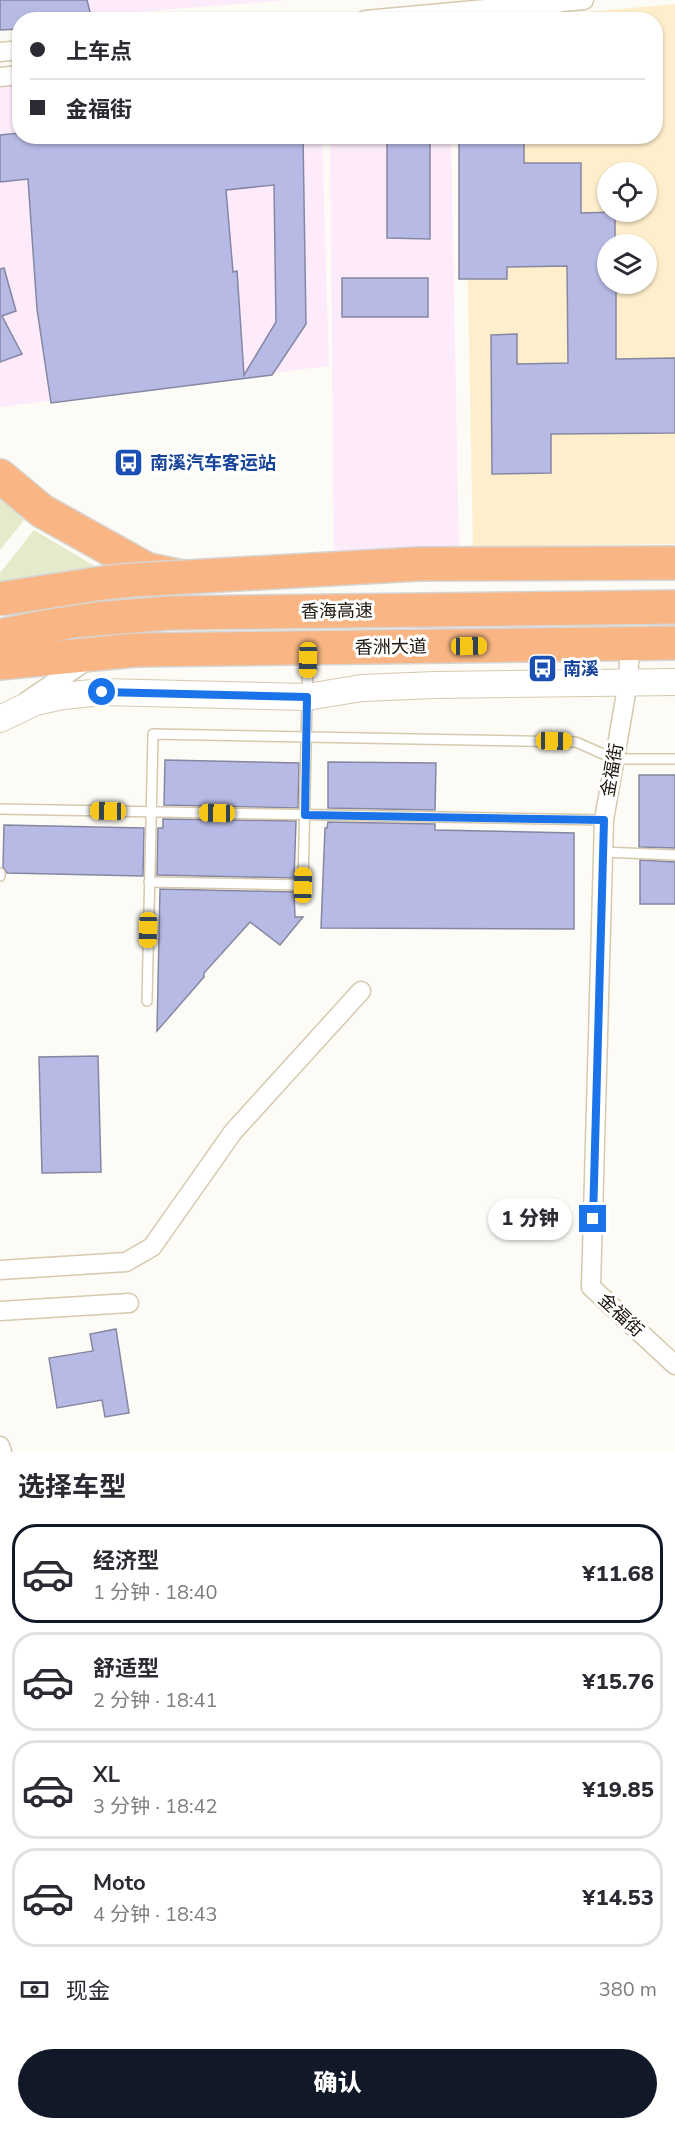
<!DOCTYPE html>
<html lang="zh">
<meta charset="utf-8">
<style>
body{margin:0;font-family:"Nunito Sans","Noto Sans SC",sans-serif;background:#f2f2f3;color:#2b2b33;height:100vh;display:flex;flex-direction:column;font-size:22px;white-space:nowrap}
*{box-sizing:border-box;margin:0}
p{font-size:20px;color:#7c7c81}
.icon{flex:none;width:33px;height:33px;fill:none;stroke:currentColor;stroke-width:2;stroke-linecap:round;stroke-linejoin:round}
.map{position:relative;height:1452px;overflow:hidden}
.sheet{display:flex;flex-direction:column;background:#fff;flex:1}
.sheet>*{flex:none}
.top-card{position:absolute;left:12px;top:12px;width:651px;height:132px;border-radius:24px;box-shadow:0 2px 4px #0004;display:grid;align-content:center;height:132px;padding:0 18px;background:#fff}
.controls{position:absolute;left:597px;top:162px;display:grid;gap:12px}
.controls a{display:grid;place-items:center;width:60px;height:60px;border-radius:50%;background:#fff;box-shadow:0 2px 4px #0004;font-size:30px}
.end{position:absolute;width:27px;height:27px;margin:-14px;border:8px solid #1a73e8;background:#fff;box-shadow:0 0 0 3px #fff}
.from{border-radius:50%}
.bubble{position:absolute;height:42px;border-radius:21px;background:#fff;box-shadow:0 2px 4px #0004;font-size:20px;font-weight:800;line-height:42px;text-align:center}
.car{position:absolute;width:18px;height:36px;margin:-18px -9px;border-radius:8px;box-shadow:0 0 4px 2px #0007;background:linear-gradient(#f5c518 24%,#345 0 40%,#f5c518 0 76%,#345 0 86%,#f5c518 0)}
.top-card b{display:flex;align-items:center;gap:21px;height:57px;font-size:22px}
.top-card b+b{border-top:2px solid #e1e1e2}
.top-card i{width:15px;height:15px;background:#2b2b33}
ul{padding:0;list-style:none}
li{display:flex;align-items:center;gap:18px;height:99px;margin:0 12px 9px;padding:0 6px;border:3px solid #e1e1e2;border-radius:24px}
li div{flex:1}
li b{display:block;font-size:22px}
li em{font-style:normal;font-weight:800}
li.current{border-color:#111827}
li>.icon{width:54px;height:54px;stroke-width:1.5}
h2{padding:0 18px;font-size:27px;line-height:72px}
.pay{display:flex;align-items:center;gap:15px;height:66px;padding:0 18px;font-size:22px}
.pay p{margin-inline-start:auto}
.cta{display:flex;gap:12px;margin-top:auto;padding:12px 18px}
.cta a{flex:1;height:69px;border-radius:36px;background:#111827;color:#fff;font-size:24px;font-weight:800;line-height:69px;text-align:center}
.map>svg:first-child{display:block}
.commercial{fill:#fdebfc}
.built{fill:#feeecb;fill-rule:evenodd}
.green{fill:#e4eaca}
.building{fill:#b7bae4;stroke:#8587a2;stroke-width:1.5;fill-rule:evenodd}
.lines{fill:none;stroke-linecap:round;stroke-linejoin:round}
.lane-casing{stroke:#d6c9ae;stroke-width:12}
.street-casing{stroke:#d6c9ae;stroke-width:21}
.secondary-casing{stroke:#d6c9ae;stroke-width:28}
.highway-casing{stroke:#d6d5d3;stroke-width:36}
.lane{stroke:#fff;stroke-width:9}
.street{stroke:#fff;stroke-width:18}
.secondary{stroke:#fff;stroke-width:26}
.highway{stroke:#f9b684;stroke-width:33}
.highway-bridge-casing{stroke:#d6d5d3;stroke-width:36;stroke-linecap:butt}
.highway-bridge{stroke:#f9b684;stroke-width:33}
.route{stroke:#1a73e8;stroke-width:8}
.labels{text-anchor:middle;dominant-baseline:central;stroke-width:6;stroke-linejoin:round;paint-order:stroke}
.transit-label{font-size:18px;font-weight:bold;fill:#164399;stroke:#fff;text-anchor:start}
.street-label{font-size:18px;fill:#1b160c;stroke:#fff}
</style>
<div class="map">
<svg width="675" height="1452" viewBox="0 0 675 1452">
<rect width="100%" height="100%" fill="#fdfbf5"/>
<g class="commercial">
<path d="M 0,0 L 288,0 L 45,19 Z"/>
<path d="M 19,64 L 20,136 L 322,137 L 329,366 L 0,407 L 0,66 Z"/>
<path d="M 330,137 L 451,137 L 459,553 L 334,554 Z"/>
</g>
<path class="built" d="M 675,4 L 675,544 L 473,547 L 465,137 L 656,136 L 656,20 L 511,19 ZM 608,172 L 646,172 L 646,212 L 608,212 ZM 608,244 L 646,244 L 646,284 L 608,284 Z"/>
<g class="green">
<path d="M 0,498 L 24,520 L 0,550 Z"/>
<path d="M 34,530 L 113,577 L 0,590 L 0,573 Z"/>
</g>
<g class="building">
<path d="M 0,0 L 87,0 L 92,20 L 20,20 L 20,29 L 0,30 Z"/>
<path d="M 20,133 L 20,136 L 303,136 L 306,324 L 272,375 L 51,403 L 37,309 L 28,179 L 0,182 L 0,135 ZM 274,185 L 276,322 L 244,375 L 237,271 L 233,272 L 226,190 Z"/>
<path d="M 387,136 L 430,136 L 430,239 L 387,238 Z"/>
<path d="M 459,136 L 524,136 L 524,163 L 581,163 L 581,213 L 615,212 L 615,244 L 608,244 L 608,284 L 616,284 L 616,359 L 675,358 L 675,433 L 551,434 L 551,473 L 492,474 L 491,335 L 517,334 L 517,364 L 568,363 L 567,266 L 507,267 L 507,279 L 459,279 Z"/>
<path d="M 4,268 L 16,311 L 2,316 L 22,354 L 0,362 L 0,269 Z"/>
<rect x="342" y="278" width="86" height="39"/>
<path d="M 165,760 L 299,763 L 298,808 L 164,805 Z"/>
<path d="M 328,762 L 436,763 L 435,810 L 328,808 Z"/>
<path d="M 639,775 L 675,775 L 675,848 L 639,847 Z"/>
<path d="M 163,819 L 296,821 L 294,878 L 157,875 L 158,828 L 163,828 Z"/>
<path d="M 328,822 L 435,824 L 435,830 L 574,833 L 574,929 L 321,928 L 325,828 L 327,828 Z"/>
<path d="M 4,825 L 144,828 L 143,876 L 7,873 L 3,867 Z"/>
<path d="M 640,860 L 675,862 L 675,904 L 640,904 Z"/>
<path d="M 160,889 L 294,892 L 295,917 L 303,917 L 280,945 L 250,922 L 204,973 L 204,977 L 157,1031 Z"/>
<path d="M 98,1056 L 101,1172 L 42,1173 L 39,1057 Z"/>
<path d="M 116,1329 L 129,1413 L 105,1417 L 102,1400 L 57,1408 L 49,1358 L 93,1351 L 90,1334 Z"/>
</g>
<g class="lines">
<defs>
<g id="lane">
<path d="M 0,809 L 604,820"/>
<path d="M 603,852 L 675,855"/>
<path d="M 0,873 L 0,876"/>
<path d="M 149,882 L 303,885 L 308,654"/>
<path d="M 147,1001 L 153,734 L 576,742 L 614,759 L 675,759"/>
</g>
<g id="street">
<path d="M 365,20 L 584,0"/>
<path d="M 512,20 L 553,15"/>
<path d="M 0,52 L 20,50"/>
<path d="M 0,77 L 20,75"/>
<path d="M 630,644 L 628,682 L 604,820 L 591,1287 L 675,1365"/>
<path d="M 27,701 L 86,661"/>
<path d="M 0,1270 L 126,1262 L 152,1247 L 233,1132 L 361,991"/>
<path d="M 0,1311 L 129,1303"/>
<path d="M 0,1446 L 2,1452"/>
</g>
<path id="secondary" d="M 0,719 L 35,702 L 63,696 L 102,692 L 307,697 L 362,688 L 435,685 L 675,682"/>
<g id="highway">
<path d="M 0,476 L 42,511 L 146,569 L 178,576"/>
<path d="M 0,636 L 72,621 L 168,613 L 675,607"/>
<path d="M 0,663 L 136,650 L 675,643"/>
</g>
</defs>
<use href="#lane" class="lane-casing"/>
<use href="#street" class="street-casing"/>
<use href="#secondary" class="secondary-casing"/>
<use href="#highway" class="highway-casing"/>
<use href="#lane" class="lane"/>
<use href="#street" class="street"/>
<use href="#secondary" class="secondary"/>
<use href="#highway" class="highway"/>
<defs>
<path id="highway-bridge" d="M 0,599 L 103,583 L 133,580 L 418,564 L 675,563"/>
</defs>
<use href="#highway-bridge" class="highway-bridge-casing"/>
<use href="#highway-bridge" class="highway-bridge"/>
</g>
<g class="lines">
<path class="route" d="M 102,692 L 307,697 L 305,815 L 604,820 L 593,1219"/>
</g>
<defs>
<symbol id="bus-square" viewBox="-11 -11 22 22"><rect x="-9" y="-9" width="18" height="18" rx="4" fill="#1a4fb4" stroke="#fff"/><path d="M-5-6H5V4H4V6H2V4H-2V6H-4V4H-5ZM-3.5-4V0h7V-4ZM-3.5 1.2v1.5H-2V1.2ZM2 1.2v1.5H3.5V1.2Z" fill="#fff"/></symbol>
</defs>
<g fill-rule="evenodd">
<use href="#bus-square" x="112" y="446" width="33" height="33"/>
<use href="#bus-square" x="526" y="652" width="33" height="33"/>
</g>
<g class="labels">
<g class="transit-label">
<text x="150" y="463">南溪汽车客运站</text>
<text x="563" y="669">南溪</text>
</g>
<g class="street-label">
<text transform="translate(337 611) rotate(-1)">香海高速</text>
<text transform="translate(391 647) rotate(-1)">香洲大道</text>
<text transform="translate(612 770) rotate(-80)">金福街</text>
<text transform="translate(621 1315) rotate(43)">金福街</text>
</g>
</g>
</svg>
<div class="controls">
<a><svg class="icon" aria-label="locate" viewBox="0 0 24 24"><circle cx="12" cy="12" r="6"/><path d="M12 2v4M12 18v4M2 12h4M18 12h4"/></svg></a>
<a><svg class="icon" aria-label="layers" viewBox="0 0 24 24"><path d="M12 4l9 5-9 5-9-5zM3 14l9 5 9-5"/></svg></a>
</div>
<i class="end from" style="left:102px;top:692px"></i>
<i class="end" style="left:593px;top:1219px"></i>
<div class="bubble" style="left:488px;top:1198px;width:84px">1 分钟</div>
<i class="car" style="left:469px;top:646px;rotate:89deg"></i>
<i class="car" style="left:308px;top:660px;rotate:181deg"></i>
<i class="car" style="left:554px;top:741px;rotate:91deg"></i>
<i class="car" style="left:108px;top:811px;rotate:271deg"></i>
<i class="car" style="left:217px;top:813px;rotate:271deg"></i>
<i class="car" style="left:303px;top:885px;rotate:1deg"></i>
<i class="car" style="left:148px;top:930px;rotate:181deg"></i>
<div class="top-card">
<b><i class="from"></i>上车点</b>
<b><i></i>金福街</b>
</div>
</div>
<section class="sheet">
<h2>选择车型</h2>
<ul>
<li class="current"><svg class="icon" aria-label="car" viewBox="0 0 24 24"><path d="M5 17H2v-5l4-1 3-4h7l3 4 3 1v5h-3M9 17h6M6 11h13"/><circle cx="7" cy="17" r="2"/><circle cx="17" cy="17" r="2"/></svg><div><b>经济型</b><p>1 分钟 · 18:40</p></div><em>¥11.68</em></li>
<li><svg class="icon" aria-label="car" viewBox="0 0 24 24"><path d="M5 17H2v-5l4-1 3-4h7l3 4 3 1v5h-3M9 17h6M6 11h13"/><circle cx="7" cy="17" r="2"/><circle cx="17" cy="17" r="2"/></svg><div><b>舒适型</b><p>2 分钟 · 18:41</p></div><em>¥15.76</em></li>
<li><svg class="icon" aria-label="car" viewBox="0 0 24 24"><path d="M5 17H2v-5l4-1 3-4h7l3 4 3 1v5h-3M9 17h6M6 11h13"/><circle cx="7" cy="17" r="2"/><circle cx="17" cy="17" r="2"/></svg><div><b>XL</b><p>3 分钟 · 18:42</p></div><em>¥19.85</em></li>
<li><svg class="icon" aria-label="car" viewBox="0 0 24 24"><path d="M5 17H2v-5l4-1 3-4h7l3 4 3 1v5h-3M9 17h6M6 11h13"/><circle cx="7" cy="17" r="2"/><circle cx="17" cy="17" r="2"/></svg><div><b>Moto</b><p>4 分钟 · 18:43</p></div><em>¥14.53</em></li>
</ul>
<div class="pay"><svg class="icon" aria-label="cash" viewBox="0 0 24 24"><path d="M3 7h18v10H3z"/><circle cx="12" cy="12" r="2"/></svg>现金<p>380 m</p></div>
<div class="cta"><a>确认</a></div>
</section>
